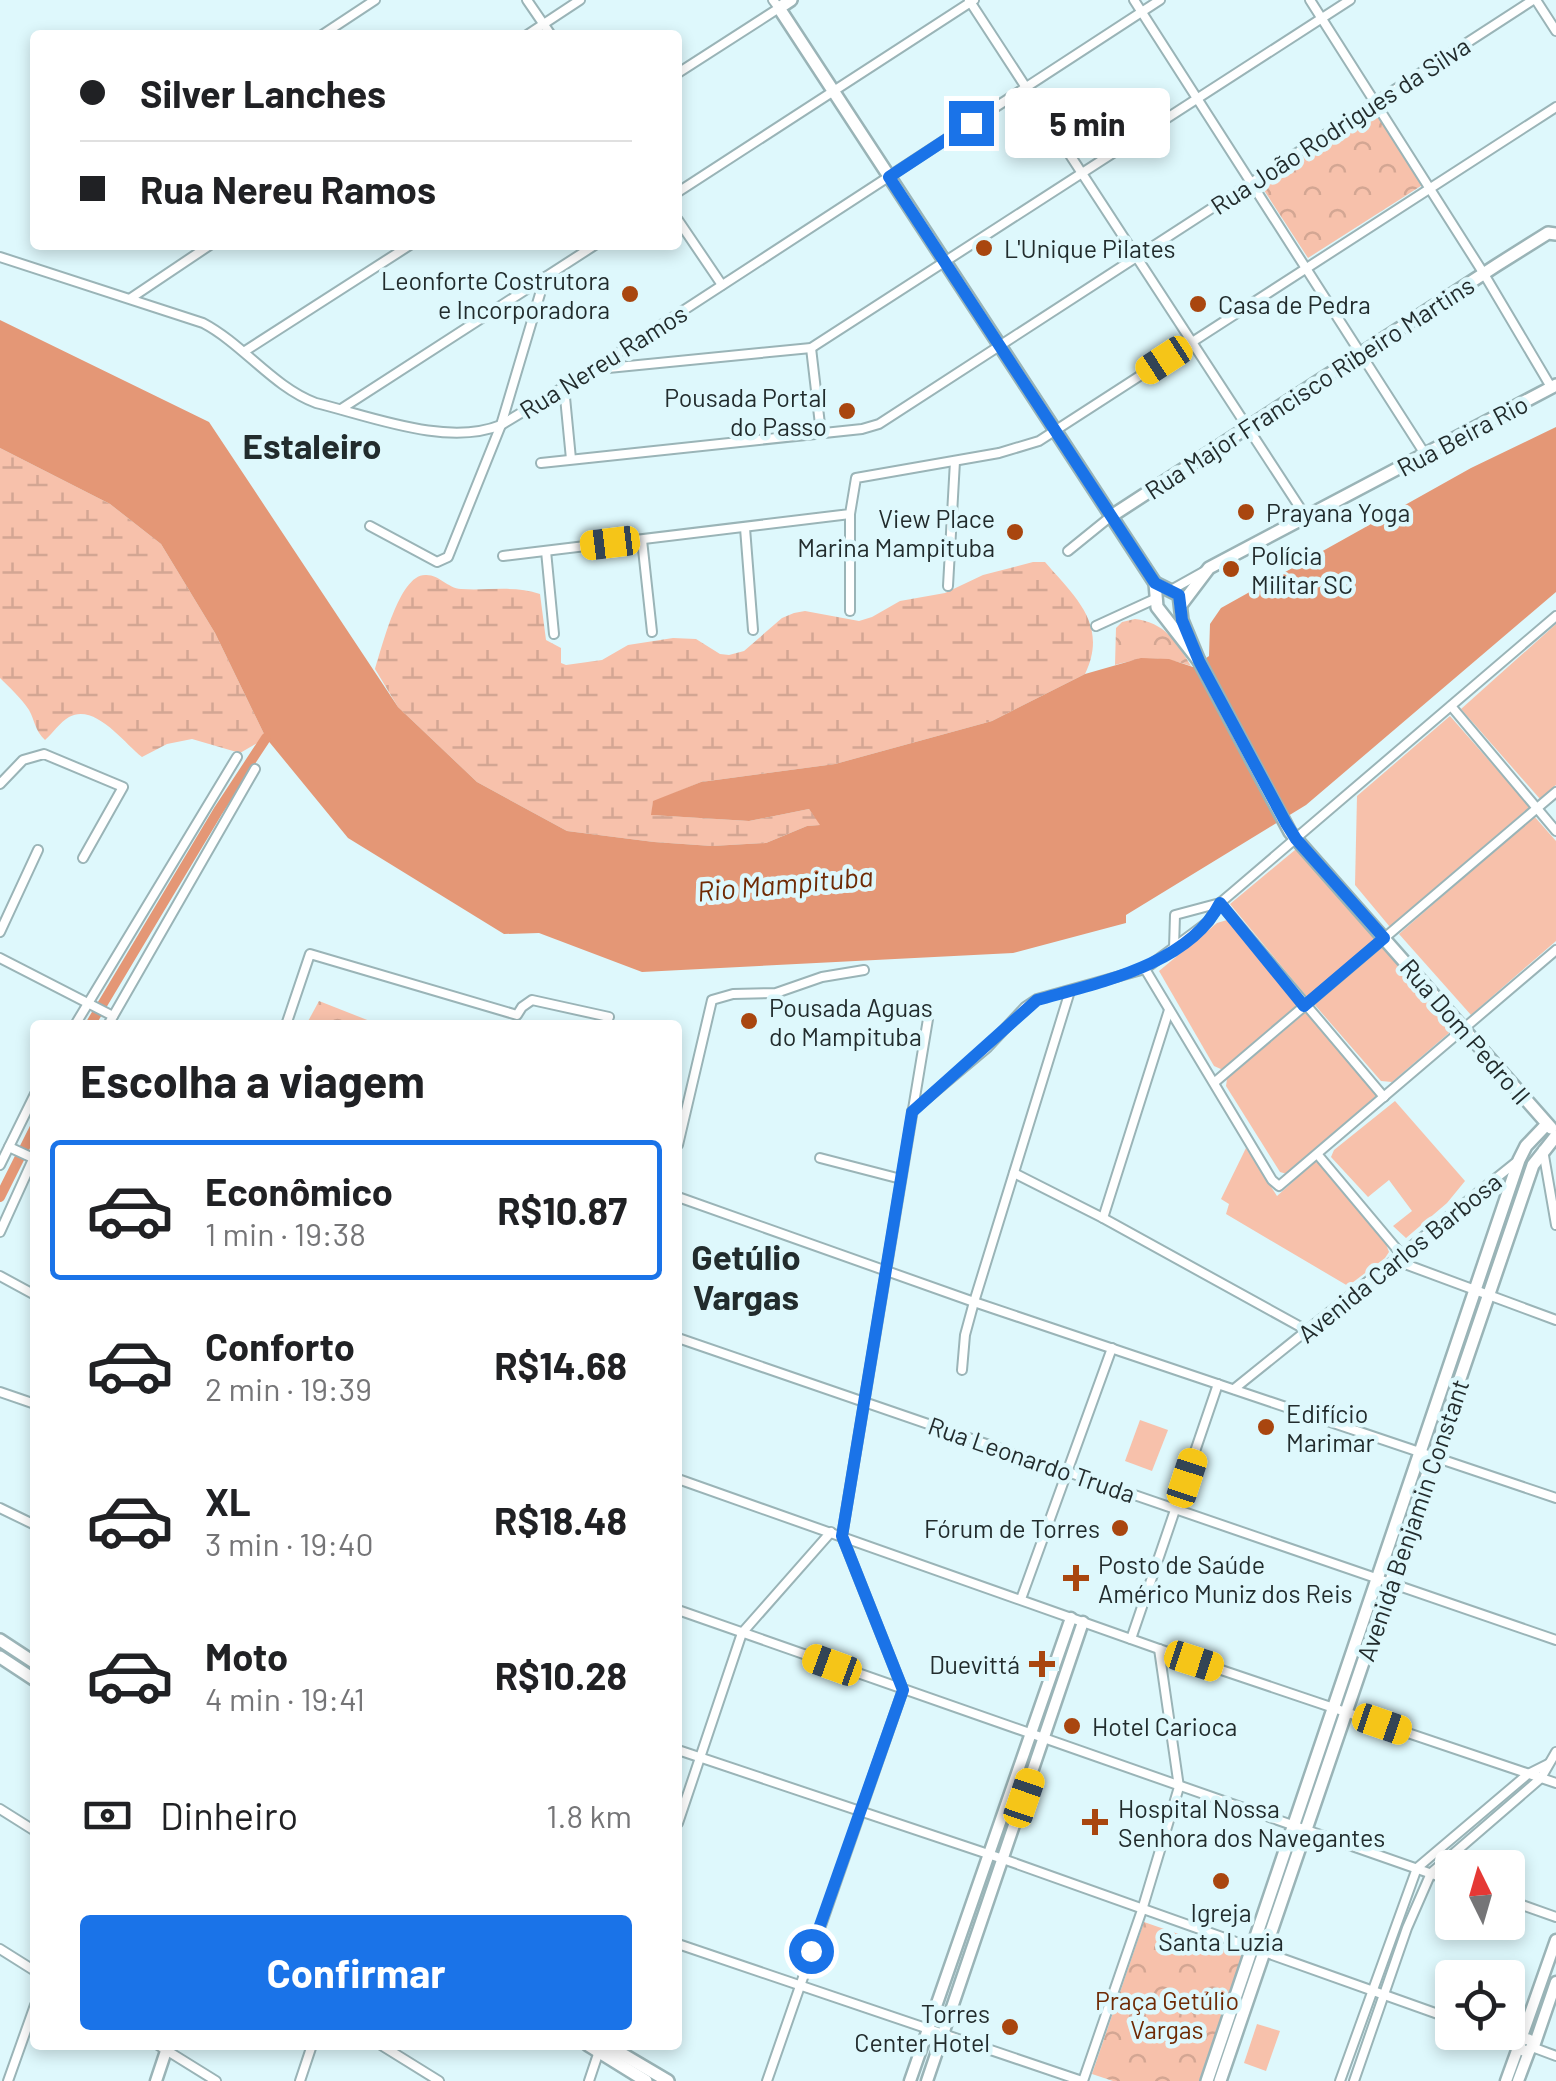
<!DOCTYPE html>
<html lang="pt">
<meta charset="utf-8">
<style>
body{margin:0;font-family:Barlow,sans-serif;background:#f2f2f2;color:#202124;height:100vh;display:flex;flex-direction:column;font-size:38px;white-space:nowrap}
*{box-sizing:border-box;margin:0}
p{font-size:32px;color:#757577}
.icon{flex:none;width:55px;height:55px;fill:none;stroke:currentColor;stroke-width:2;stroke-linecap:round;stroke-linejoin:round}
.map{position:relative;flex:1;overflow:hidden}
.details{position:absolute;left:30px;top:1020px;width:652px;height:1030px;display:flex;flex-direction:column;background:#fff;border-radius:10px;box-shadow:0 5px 15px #0003}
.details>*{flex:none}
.guide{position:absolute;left:30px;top:30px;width:652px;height:220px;border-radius:10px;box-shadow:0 5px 15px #0003;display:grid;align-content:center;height:220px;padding:0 50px;background:#fff}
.needle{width:65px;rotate:355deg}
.buttons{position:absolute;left:1435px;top:1850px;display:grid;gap:20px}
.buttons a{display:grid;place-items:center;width:90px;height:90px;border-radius:10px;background:#fff;box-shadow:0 5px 15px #0003;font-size:50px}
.end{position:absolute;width:45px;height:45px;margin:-22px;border:12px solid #1a73e8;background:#fff;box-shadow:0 0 0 5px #fff}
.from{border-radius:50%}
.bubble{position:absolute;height:70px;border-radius:10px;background:#fff;box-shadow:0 5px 15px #0003;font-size:32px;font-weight:700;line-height:70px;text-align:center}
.car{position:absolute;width:30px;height:60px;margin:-30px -15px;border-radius:12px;box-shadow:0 0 8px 2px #0007;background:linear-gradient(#f5c518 24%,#345 0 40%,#f5c518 0 76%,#345 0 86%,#f5c518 0)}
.guide b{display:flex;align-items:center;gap:35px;height:95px;font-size:38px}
.guide b+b{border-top:2px solid #e0e0e0}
.guide i{width:25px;height:25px;background:#202124}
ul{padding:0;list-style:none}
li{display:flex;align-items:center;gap:30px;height:140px;margin:0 20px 15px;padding:0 30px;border:5px solid transparent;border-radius:10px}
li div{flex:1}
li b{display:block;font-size:38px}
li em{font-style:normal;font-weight:700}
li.on{border-color:#1a73e8}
li>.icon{width:90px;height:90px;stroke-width:1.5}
h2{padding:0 50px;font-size:45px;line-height:120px}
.pay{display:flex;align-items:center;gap:25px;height:110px;padding:0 50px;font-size:38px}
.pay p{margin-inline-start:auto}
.button{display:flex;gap:20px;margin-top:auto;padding:20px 50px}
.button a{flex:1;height:115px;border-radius:10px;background:#1a73e8;color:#fff;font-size:40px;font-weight:700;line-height:115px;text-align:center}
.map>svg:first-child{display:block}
.grass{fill:#f7c1ab}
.wetland{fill:url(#wetland-marsh)}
.park{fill:url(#park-crowns)}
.water{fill:#e49776}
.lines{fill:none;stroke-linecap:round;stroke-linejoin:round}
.canal{stroke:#e49776;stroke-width:10}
.minor-casing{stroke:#9ab4b7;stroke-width:12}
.tertiary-casing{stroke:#9ab4b7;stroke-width:15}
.secondary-casing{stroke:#9ab4b7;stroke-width:16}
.minor{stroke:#fff;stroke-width:8}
.tertiary{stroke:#fff;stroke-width:10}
.secondary{stroke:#fff;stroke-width:11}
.route{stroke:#1a73e8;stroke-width:12}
.poi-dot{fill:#a9460f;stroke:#def8fc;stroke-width:4}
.labels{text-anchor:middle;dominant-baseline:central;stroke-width:9;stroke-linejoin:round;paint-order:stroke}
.street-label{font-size:25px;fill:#222c2d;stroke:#def8fc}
.poi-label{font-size:25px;fill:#222c2d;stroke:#def8fc;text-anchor:start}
.park-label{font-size:25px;fill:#6f2a04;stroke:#def8fc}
.water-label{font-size:28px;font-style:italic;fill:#6f2a04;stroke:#def8fc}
.district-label{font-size:35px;font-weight:bold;fill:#222c2d;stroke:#def8fc}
</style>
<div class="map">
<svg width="1556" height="2081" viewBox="0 0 1556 2081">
<defs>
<pattern id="wetland-marsh" width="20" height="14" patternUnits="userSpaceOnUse" patternTransform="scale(2.5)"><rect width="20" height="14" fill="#f7c1ab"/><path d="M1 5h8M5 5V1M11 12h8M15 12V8" fill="none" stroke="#d3a693"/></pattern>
<pattern id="park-crowns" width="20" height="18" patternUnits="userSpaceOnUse" patternTransform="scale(2.5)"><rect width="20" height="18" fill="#f7c1ab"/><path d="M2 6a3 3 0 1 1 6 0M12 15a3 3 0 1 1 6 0" fill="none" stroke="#d3a693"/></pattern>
</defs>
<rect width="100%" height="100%" fill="#def8fc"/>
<g class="grass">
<path d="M 1556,624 L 1556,785 L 1540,799 L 1461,709 Z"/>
<path d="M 1450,716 L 1530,807 L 1390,927 L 1355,885 L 1357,796 Z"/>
<path d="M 1534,816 L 1556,841 L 1556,941 L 1471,1015 L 1399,934 Z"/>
<path d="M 1301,845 L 1378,938 L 1307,997 L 1230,904 Z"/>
<path d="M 1227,920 L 1299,1004 L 1223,1070 L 1214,1066 L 1159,971 L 1217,923 Z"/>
<path d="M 1384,944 L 1456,1027 L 1392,1082 L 1381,1081 L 1314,1004 Z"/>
<path d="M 1306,1012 L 1377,1095 L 1287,1174 L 1280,1172 L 1226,1086 L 1227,1079 Z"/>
<path d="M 1395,1101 L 1465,1181 L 1447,1203 L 1406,1238 L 1393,1226 L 1412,1211 L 1389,1180 L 1368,1197 L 1331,1157 L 1334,1150 Z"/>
<path d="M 1246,1148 L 1277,1196 L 1315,1162 L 1324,1163 L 1386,1244 L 1389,1252 L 1385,1258 L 1348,1286 L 1226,1214 L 1229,1204 L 1221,1199 Z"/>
<path d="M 1140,1420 L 1168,1430 L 1152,1471 L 1125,1461 Z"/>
<path d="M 1257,2024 L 1280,2031 L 1266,2071 L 1244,2063 Z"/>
</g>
<g class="wetland">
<path d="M 0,448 L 110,504 L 161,544 L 215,633 L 266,738 L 240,753 L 192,739 L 167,744 L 142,757 C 123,742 95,703 69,717 C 60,722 53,733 45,740 C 35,731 35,721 29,710 C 21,698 10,688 0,678 Z"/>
<path d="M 1033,562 L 1045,562 C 1074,596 1109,624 1085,674 L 992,721 L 835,764 L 701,782 L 653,802 L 652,815 L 749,821 L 809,809 L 821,825 L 807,826 L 766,843 L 712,846 L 654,842 L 567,831 L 477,782 L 398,707 L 375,669 C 382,648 399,575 425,575 C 439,574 447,588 461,589 C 487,591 515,585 540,594 L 546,640 L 561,648 L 561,663 L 566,665 L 602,660 L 628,645 L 673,638 L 696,639 L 720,654 L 729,655 L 744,651 L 782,618 L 794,613 L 805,611 L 859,621 L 872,617 L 900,601 L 945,593 L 983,575 Z"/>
</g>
<g class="park">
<path d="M 1375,106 L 1424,184 L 1308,258 L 1258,181 Z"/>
<path d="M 1135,619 C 1164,622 1177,642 1191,666 C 1163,656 1144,657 1115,665 L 1116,628 L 1122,622 Z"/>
<path d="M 319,1001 L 380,1025 L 306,1025 Z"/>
<path d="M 1144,1922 L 1242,1956 L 1199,2081 L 1113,2081 L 1092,2074 Z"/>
</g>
<path class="water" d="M 0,320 L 209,422 L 398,707 L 477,782 L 567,831 L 654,842 L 712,846 L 766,843 L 807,826 L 820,825 L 809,809 L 749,821 L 651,815 L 653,801 L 701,782 L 835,764 L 992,721 L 1085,674 L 1141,658 L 1169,659 L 1193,667 L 1209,656 L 1210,624 L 1221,608 L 1471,468 L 1556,427 L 1556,592 L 1306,805 L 1126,915 L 1126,923 L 1013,953 L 642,972 L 539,933 L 504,934 L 348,838 L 266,738 L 215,633 L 161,544 L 110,504 L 0,448 Z"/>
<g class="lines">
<g class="canal">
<path d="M 90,1025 L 218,811 L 266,738"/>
<path d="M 0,1197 L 35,1127"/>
</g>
<defs>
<g id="minor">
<path d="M 527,0 L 551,35"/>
<path d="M 969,0 L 1306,517"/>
<path d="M 1134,0 L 1425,454"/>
<path d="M 1310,0 L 1484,274 L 1551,387"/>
<path d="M 1536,0 L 1556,31"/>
<path d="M 322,35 L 375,0"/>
<path d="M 527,35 L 580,0"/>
<path d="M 678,73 L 779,8 L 773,0"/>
<path d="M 678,192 L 974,0"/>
<path d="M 678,220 L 722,285"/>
<path d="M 0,257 L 203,323 C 243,344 273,387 316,403 C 370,416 447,447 501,425 L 592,370 L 1160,0"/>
<path d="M 131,298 L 210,245"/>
<path d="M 811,348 L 821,433"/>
<path d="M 245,351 L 410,245"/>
<path d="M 598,369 L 811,348 L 1350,0"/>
<path d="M 564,387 L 571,459"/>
<path d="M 341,409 L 595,245"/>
<path d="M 541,463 L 862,429 L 879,424 L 1533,0"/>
<path d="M 850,514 L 850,611"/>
<path d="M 370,526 L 437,562 L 448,557 L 501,425 L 545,277"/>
<path d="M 745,528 L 753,630"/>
<path d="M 642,540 L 652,632"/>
<path d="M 546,551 L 554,634"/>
<path d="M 1068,551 L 1110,517"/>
<path d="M 503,556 L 850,514 L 856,478 L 999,453 L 1039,441 L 1556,107"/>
<path d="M 948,586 L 955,461"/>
<path d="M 1171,590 L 1205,571"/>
<path d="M 1096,626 L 1157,598"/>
<path d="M 1451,706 L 1556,831"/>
<path d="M 0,784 L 23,760 L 44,754 L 123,787 L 83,858"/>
<path d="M 1220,903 L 1384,1097"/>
<path d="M 0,932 L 38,850"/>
<path d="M 1174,948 L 1175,915 L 1220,903"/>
<path d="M 0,958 L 113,1016"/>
<path d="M 1145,969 L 1272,1180 L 1279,1186 L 1556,950"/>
<path d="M 75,1025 L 237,757"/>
<path d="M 108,1025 L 255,769"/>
<path d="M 286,1025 L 310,954 L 517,1015 L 522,1007 L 532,1000 L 609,1017"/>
<path d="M 1215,1082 L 1556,792"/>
<path d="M 912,1111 L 987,1048 L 1025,1007 L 1037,999 L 1145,969 L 1208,922 L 1220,903 L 1233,892 L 1556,616"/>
<path d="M 678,1145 L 712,1000 L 733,994 L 776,993 L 822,977 L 864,970"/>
<path d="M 9,1147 L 35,1159"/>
<path d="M 1543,1150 L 1556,1225"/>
<path d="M 1318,1155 L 1401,1254"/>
<path d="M 820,1158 L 901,1179"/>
<path d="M 0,1165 L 35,1094"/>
<path d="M 1014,1173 L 1103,1218 L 1308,1331"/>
<path d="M 678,1197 L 974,1302 L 1556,1498"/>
<path d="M 1103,1218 L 1169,1010"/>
<path d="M 0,1232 L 35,1155"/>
<path d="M 1394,1260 L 1556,1320"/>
<path d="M 0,1276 L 35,1295"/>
<path d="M 678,1338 L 1556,1640"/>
<path d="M 962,1370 L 965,1335 L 974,1302 L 1070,991"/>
<path d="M 1234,1389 L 1515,1163"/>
<path d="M 0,1392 L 35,1404"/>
<path d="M 678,1479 L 1159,1649 L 1556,1783"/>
<path d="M 0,1508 L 35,1525"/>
<path d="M 1021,1599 L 1112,1348"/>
<path d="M 678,1610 L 1452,1881"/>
<path d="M 1131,1639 L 1218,1384"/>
<path d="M 678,1750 L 1003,1859 L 1452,2019"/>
<path d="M 0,1809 L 35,1831"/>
<path d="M 678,1823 L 742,1633 L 831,1532"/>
<path d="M 1508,1900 L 1556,1917"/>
<path d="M 678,1944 L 1082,2081"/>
<path d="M 0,1949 L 35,1971"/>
<path d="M 1490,2032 L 1520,2043"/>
<path d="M 158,2045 L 216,2081"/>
<path d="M 381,2045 L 439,2081"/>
<path d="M 1532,2047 L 1556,2056"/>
<path d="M 8,2081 L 35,2005"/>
<path d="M 300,2081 L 312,2045"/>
<path d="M 589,2081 L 601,2045"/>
<path d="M 767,2081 L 903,1690 L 842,1536 L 928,1019"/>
<path d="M 1083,2081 L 1142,1910 L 1179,1787 L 1159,1649"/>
<path d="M 1340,2081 L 1417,1868 L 1528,1774 L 1548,1764"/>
<path d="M 1354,2081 L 1407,1928 L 1431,1873 L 1541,1778 L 1556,1752"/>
</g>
<g id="tertiary">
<circle cx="1526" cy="2045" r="6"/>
<path d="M 1520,2042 L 1556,1940"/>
<path d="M 1534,2046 L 1556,1982"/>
<path d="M 156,2081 L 168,2045"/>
<path d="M 910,2081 L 1071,1618"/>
<path d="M 927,2081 L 1083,1622"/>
<path d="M 1506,2081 L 1519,2045"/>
<path d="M 1518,2081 L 1530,2049"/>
</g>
<g id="secondary">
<path d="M 791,0 L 779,8 L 1155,583 L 1157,607 L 1199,661"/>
<path d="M 1110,517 L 1497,265 L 1548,233 L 1556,234"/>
<path d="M 1155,583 L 1179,595 L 1182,620 L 1199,661 L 1290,832 L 1551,1128"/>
<path d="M 1181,605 L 1209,568 L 1556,385"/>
<path d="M 0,1640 L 35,1663"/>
<path d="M 0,1657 L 35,1680"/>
<path d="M 588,2045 L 646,2081"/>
<path d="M 607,2045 L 668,2081"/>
<path d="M 1207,2081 L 1519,1160 L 1526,1146 L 1547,1124"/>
<path d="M 1220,2081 L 1533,1165 L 1556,1136"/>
</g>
</defs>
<use href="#minor" class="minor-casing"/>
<use href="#tertiary" class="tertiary-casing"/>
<use href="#secondary" class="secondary-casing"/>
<use href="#minor" class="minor"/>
<use href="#tertiary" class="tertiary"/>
<use href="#secondary" class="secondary"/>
</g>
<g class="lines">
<path class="route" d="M 811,1951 L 903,1690 L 842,1536 L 912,1112 L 1037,1000 C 1097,983 1189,965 1220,903 L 1304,1006 L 1384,938 L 1296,839 L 1286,823 L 1199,661 L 1182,620 L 1179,595 L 1155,583 L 889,177 L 971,123"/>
</g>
<g class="poi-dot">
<circle cx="984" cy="248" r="10"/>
<circle cx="630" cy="294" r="10"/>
<circle cx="1198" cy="304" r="10"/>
<circle cx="847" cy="411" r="10"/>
<circle cx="1246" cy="512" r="10"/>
<circle cx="1015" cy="532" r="10"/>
<circle cx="1231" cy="569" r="10"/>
<circle cx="749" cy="1021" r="10"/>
<circle cx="1266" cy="1427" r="10"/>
<circle cx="1120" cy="1528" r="10"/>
<path d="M1071 1563h10v10h10v10h-10v10h-10v-10h-10v-10h10z"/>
<path d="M1037 1649h10v10h10v10h-10v10h-10v-10h-10v-10h10z"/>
<circle cx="1072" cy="1726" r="10"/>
<path d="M1090 1807h10v10h10v10h-10v10h-10v-10h-10v-10h10z"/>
<circle cx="1221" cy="1881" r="10"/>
<circle cx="1010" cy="2027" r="10"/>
</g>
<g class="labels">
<g class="street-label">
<text transform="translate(1340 125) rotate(-33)">Rua João Rodrigues da Silva</text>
<text transform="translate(603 361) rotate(-32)">Rua Nereu Ramos</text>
<text transform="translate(1309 387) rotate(-33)">Rua Major Francisco Ribeiro Martins</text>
<text transform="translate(1462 435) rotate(-28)">Rua Beira Rio</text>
<text transform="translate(1466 1031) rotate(49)">Rua Dom Pedro II</text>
<text transform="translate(1399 1257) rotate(-39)">Avenida Carlos Barbosa</text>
<text transform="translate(1032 1459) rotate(19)">Rua Leonardo Truda</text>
<text transform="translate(1412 1520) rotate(-71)">Avenida Benjamin Constant</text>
</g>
<g class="poi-label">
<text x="1004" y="248">L'Unique Pilates</text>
<text x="610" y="280" text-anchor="end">Leonforte Costrutora<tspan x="610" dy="29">e Incorporadora</tspan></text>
<text x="1218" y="304">Casa de Pedra</text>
<text x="827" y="397" text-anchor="end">Pousada Portal<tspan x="827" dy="29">do Passo</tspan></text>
<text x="1266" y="512">Prayana Yoga</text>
<text x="995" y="518" text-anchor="end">View Place<tspan x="995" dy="29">Marina Mampituba</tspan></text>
<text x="1251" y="555">Polícia<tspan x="1251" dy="29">Militar SC</tspan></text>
<text x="769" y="1007">Pousada Aguas<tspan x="769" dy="29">do Mampituba</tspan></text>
<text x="1286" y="1413">Edifício<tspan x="1286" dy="29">Marimar</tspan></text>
<text x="1100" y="1528" text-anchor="end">Fórum de Torres</text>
<text x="1098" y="1564">Posto de Saúde<tspan x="1098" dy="29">Américo Muniz dos Reis</tspan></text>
<text x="1020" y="1664" text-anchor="end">Duevittá</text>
<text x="1092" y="1726">Hotel Carioca</text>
<text x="1118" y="1808">Hospital Nossa<tspan x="1118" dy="29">Senhora dos Navegantes</tspan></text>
<text x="1221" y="1912" text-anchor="middle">Igreja<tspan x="1221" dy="29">Santa Luzia</tspan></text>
<text x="990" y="2013" text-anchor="end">Torres<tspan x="990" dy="29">Center Hotel</tspan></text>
</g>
<g class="park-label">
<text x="1167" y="2000">Praça Getúlio<tspan x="1167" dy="29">Vargas</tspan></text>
</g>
<g class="water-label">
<text transform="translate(785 883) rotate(-5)">Rio Mampituba</text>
</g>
<g class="district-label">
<text x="312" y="445">Estaleiro</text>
<text x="746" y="1256">Getúlio<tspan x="746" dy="40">Vargas</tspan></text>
</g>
</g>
</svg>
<div class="buttons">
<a><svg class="needle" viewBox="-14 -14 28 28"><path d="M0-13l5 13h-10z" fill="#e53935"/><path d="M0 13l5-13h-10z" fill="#757577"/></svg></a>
<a><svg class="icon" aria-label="locate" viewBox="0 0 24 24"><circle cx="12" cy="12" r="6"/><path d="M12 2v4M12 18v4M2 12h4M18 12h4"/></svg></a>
</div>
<i class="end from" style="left:811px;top:1951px"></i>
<i class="end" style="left:971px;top:123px"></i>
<div class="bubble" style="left:1005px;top:88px;width:165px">5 min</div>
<i class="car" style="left:1164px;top:360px;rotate:237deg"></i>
<i class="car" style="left:610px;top:543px;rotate:263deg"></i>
<i class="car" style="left:1187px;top:1478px;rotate:18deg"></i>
<i class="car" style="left:1194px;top:1661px;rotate:108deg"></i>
<i class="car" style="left:832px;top:1665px;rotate:290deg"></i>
<i class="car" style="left:1382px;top:1724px;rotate:109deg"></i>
<i class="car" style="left:1024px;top:1798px;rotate:19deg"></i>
<div class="guide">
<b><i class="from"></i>Silver Lanches</b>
<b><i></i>Rua Nereu Ramos</b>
</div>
<section class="details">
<h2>Escolha a viagem</h2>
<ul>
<li class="on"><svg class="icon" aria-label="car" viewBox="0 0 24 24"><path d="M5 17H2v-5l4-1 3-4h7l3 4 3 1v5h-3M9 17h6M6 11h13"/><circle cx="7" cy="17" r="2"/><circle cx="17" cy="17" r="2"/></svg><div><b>Econômico</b><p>1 min · 19:38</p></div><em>R$10.87</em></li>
<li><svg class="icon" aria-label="car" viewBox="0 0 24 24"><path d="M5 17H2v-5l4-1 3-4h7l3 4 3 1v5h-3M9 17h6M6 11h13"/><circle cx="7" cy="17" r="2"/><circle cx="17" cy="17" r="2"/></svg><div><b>Conforto</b><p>2 min · 19:39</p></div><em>R$14.68</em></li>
<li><svg class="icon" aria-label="car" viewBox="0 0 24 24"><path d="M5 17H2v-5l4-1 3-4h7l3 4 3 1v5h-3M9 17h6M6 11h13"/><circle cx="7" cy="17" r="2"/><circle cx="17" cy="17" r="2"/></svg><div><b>XL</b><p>3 min · 19:40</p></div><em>R$18.48</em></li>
<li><svg class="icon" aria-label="car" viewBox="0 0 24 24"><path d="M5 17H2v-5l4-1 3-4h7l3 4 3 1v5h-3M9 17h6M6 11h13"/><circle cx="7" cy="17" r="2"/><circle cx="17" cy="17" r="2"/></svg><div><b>Moto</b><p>4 min · 19:41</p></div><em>R$10.28</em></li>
</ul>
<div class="pay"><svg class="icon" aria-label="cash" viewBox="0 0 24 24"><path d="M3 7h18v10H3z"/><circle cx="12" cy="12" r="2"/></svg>Dinheiro<p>1.8 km</p></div>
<div class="button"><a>Confirmar</a></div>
</section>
</div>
